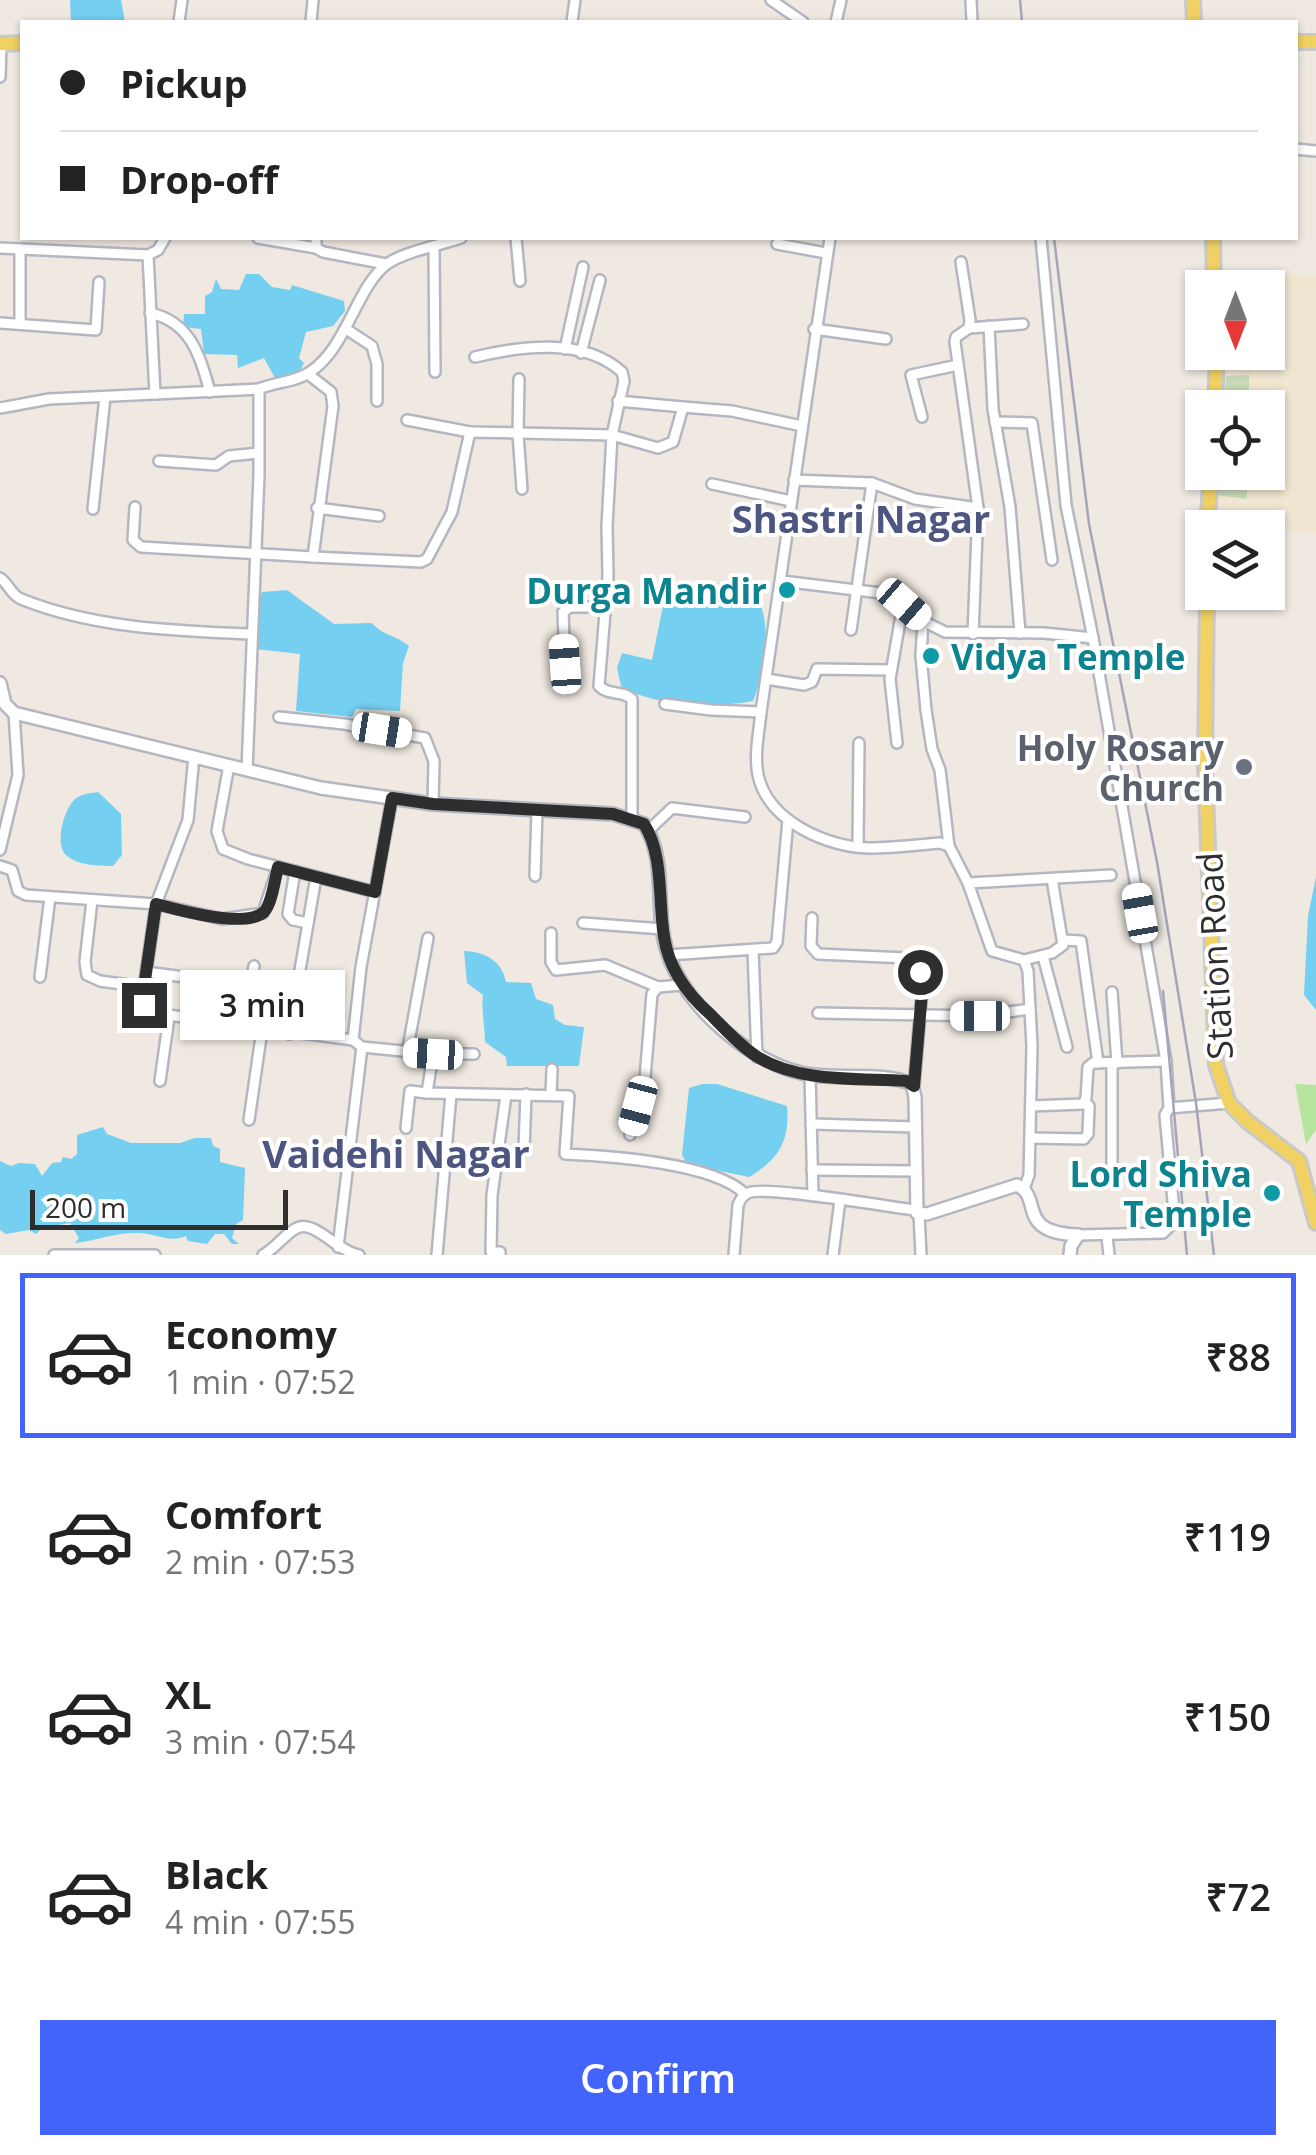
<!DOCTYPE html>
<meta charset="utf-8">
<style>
body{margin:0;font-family:"Open Sans",sans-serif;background:#f2f2f2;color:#222;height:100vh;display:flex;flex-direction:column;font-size:38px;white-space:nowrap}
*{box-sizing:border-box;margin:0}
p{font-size:32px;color:#767676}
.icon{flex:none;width:55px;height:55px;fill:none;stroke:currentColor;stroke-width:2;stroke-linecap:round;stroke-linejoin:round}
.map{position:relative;height:1255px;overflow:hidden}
.drawer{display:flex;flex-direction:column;background:#fff;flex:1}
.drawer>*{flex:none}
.banner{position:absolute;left:20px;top:20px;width:1278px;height:220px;border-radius:0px;box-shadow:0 2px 8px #0004;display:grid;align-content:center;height:220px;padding:0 40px;background:#fff}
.needle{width:65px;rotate:180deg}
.controls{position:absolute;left:1185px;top:270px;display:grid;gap:20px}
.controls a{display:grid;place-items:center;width:100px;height:100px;border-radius:0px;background:#fff;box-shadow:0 2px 8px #0004;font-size:50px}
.scale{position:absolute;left:30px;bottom:25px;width:258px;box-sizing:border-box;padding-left:10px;border:5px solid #2e2e2e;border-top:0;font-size:28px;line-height:35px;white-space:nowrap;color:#2e2e2e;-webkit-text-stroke:8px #fff;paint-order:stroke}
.end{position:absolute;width:45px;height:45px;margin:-22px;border:12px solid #2e2e2e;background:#fff;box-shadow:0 0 0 5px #fff}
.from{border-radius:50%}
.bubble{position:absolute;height:70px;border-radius:0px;background:#fff;box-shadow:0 2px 8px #0004;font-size:32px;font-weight:600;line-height:70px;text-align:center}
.car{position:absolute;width:30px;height:60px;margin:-30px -15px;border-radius:12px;box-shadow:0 0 8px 2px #0007;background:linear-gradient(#fff 24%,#345 0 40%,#fff 0 76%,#345 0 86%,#fff 0)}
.banner b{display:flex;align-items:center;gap:35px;height:95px;font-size:38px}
.banner b+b{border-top:2px solid #e0e0e0}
.banner i{width:25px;height:25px;background:#222}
ul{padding:18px 0 0;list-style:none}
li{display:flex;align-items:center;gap:30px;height:165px;margin:0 20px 15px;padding:0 20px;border:5px solid transparent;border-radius:0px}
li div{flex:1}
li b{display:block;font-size:38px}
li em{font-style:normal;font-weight:600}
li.selected{border-color:#4264fb}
li>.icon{width:90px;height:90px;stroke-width:1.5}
.action{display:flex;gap:20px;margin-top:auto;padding:20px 40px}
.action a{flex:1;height:115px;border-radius:0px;background:#4264fb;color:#fff;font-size:40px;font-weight:600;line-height:115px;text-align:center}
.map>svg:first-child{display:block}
.education{fill:#f0e6d1}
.green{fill:#b6e59e}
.cemetery{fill:#c8d9b8}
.water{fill:#75cff0}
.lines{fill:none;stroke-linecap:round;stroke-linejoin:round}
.street-casing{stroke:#b4b7c1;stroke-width:14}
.secondary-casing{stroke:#b4b7c1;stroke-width:16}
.primary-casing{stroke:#c9c9c9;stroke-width:18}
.street{stroke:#fff;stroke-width:9}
.secondary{stroke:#fff;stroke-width:11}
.primary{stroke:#f2d163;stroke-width:12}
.rail{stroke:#a3a6b8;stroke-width:2.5}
.route{stroke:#2e2e2e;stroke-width:12}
.culture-dot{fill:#0f9aa8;stroke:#fff;stroke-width:4}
.worship-dot{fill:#6b7280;stroke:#fff;stroke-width:4}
.labels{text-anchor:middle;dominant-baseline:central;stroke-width:8;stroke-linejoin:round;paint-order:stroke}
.culture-label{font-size:35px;font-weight:bold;fill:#0d838f;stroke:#fff;text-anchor:end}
.worship-label{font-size:35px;font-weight:bold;fill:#5b616d;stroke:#fff;text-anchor:end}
.street-label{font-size:35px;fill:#2e2e2e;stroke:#fff}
.neighbourhood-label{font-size:38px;font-weight:bold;fill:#4d5680;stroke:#fff}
</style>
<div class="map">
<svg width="1316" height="1255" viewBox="0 0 1316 1255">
<rect width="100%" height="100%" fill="#efe9e1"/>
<path class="education" d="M 1230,273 L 1316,275 L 1316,533 L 1268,531 L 1268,528 L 1213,528 L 1217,495 L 1247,499 L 1247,473 L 1268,472 L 1268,408 L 1249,407 L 1249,375 L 1226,376 L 1227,353 L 1268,352 L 1268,288 L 1230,287 Z"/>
<path class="green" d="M 1295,1084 L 1316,1085 L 1316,1130 L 1306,1144 Z"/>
<g class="cemetery">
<path d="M 1249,375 L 1249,407 L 1224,407 L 1226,376 Z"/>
<path d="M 1219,473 L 1247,473 L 1247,499 L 1217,495 Z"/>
</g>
<g class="water">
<path d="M 70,0 L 121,0 L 125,22 L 71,22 Z"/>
<path d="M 246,274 L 259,274 L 272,287 L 290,290 L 292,285 L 344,301 L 345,311 L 333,326 L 306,332 L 299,358 L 304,363 L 297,376 L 275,378 L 264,358 L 238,368 L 237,355 L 204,354 L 201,329 L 183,327 L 184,314 L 205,314 L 205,296 L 212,292 L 216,279 L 221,289 L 239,290 Z"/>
<path d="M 712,583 C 721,584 736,583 745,587 C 778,603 764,675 753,701 C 717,708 654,707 621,686 L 617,668 L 622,653 L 652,660 L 665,596 L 681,585 L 712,591 L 716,589 Z"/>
<path d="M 287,590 L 334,624 L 372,623 C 383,636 396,635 409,646 L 403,663 L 400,711 L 356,709 L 352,717 L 296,711 L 300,654 L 255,649 L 258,608 L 262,592 Z"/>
<path d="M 98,792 L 121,814 L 122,855 L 113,866 C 98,866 75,865 65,854 C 55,842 64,809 75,799 C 81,794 91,793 98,792 Z"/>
<path d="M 1316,877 L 1316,1010 L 1304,995 L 1308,916 Z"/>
<path d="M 464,951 C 486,952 502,961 506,982 L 531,983 L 536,999 L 553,1005 L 555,1019 L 565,1025 L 584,1027 L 579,1066 L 507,1066 L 506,1057 L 485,1042 C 485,1025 481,1011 483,995 L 467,983 Z"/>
<path d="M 702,1084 L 717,1084 L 787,1106 C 790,1141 779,1159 749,1177 L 687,1164 L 682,1155 L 689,1088 Z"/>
<path d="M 103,1127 L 107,1134 L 131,1143 L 180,1143 L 195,1138 L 211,1138 L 213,1146 L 220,1149 L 220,1162 L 245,1168 L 243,1220 L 236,1224 L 232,1238 L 239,1244 L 232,1244 L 224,1234 L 215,1234 L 207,1244 L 188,1241 L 186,1236 C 170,1243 156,1234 140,1233 C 115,1232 96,1241 75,1243 L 79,1238 L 70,1223 L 42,1228 L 36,1234 L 29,1230 L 6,1234 L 0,1230 L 0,1161 L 11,1166 L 19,1163 L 35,1164 L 42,1176 L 52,1163 L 61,1162 L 63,1157 L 71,1159 L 77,1154 L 77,1135 Z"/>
</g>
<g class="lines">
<defs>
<g id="street">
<path d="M 771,0 L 803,22"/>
<path d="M 971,0 L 972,22"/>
<path d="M 179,22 L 182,0"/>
<path d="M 311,22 L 313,0"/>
<path d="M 572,22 L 575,0"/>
<path d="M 836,22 L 841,0"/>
<path d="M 0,77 L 1,44"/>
<path d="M 1295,149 L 1316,151"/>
<path d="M 258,238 L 316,248"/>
<path d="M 316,238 L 316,248 L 323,252 L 386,264"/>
<path d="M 516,238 L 520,281"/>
<path d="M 830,238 L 761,712 C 759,732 754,755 758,775 C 768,821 826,847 869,848 C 893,848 917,845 940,843 L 949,846 L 968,883 L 992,951 L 1024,960 L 1028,971 L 1032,1046 L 1029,1175 L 1024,1189"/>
<path d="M 1041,238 L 1066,505 L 1093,638 L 1166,1061 L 1169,1108 L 1165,1115 L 1174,1212 L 1172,1224 L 1163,1233 L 1078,1235"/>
<path d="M 777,244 L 826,253"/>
<path d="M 434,247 L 435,372"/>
<path d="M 0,248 L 148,255 L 158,250 L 165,238"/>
<path d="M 148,255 L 155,394"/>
<path d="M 961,262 L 970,320 L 969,328 L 956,337 L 955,342 L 978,508 L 973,634"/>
<path d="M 150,313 C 191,322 200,356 210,392"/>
<path d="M 0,323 L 96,330 L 99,282"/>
<path d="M 20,324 L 20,249"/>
<path d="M 989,326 L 993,409 L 1010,507 L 1020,633"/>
<path d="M 969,328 L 1023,324"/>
<path d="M 346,329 L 372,346 L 377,364 L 377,401"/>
<path d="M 814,329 L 886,339"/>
<path d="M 565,349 L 583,267"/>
<path d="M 581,353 L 600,280"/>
<path d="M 475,357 C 521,346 583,337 622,372 L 624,381 L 612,435 L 658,448 L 673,442 L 683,407 L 732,411 L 802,426"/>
<path d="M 519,379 L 518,434 L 522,489"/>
<path d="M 618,401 L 683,407"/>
<path d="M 0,408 L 49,399 L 259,389"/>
<path d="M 922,417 L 911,375 L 958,365"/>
<path d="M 407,420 L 470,432"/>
<path d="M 995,422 L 1032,423 L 1052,560"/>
<path d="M 159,461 L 216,465 L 229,456 L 258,453"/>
<path d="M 794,480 L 872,483 L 915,499 L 978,508"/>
<path d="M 712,484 L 791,501"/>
<path d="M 135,507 L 133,540 L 141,547 L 313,557 L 333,406 L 331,392 L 308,374"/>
<path d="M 317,508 L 379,516"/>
<path d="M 93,509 L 105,397"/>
<path d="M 313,557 L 421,562 L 427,559 L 452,512 L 470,432 L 612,435 L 607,526 L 608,576 L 599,686 C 608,696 623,690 632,699 L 632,819"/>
<path d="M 0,578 C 9,584 11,595 21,599 C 93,628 174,631 250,634"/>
<path d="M 782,581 L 889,594 L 923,621 L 945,632 L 1044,633 L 1093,638"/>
<path d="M 923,621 L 921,656 L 926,710 L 932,749 L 940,770 L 949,846"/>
<path d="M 851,630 L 872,483"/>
<path d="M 565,664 L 563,612 L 570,607 L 606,607"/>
<path d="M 766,679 L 804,685 L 812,682 L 817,669 L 891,670"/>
<path d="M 665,704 L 711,710 L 761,712"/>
<path d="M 279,717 L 344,724 L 425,738 L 434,761 L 433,804"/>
<path d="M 897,743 L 890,679 L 903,604"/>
<path d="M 194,756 L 188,820 L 156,904 L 144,987 L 146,1012 L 353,1040 L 362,1047 L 433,1054 L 427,1093 L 569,1096 L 565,1154 C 610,1156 714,1163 745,1194"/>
<path d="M 229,765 L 217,831 L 223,849 L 248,859 L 375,892"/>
<path d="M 247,770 L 259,475 L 259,389 C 275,382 296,382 310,372 C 347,348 356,287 387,264 C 403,252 441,245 461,238"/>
<path d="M 648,831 L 672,808 L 745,817"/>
<path d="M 858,847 L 859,743"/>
<path d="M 0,850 L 18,775 L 14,713"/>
<path d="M 0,866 L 12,870 L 18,891 L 26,895 L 156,904 L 222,919 L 263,913 L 278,867"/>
<path d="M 295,871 L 288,914 L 293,920 L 308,923"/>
<path d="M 535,876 L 537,810"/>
<path d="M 968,883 L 1111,875"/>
<path d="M 92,900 L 85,962 L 87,975 L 100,981 L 144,987"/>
<path d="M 812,918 L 811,946 L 818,954 L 906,958 L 918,964 L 922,992 L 914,1086"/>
<path d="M 583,923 L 663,929"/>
<path d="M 551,933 L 551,962 L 556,970 L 605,965 L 658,987"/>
<path d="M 1063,940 L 1081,941 L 1098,1063"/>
<path d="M 753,950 L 757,1057"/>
<path d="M 668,955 L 773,948 L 777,942 L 788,820"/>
<path d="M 1043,956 L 1067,1047"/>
<path d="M 1024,960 L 1052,953 L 1063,945 L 1052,879"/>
<path d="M 146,972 L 215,981"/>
<path d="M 40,977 L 50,897"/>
<path d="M 1112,992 L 1117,1063"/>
<path d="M 818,1013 L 980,1016 L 1030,1009"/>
<path d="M 243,1027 L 254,966"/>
<path d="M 289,1034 L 316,877"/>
<path d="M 353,1040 L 361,967 L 392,798"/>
<path d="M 407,1053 L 428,938"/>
<path d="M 433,1054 L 474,1054"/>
<path d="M 1112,1063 L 1112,1182"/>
<path d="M 810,1075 L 813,1196"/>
<path d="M 160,1081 L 169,1017"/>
<path d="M 551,1095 L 552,1069"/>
<path d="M 1031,1106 L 1083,1104 L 1086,1098 L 1088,1067 L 1093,1063 L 1166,1061"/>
<path d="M 1169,1108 L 1229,1103"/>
<path d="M 249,1120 L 262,1030"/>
<path d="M 811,1124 L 915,1127"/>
<path d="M 406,1128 L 410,1091 L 427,1093"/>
<path d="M 630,1135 L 645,1078 L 652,994 L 658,987 L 682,985"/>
<path d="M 1030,1138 L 1084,1139 L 1088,1134 L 1089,1106 L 1085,1102"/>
<path d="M 524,1150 L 526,1094"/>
<path d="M 812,1170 L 915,1171"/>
<path d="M 919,1214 L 921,1255"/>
<path d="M 1107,1236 L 1109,1255"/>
<path d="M 338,1247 L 362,1047"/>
<path d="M 54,1255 L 155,1255"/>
<path d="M 263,1255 C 276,1248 283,1236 295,1229 C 313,1217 337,1252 359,1255"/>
<path d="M 437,1255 L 451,1094"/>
<path d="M 500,1255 L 500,1252 L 491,1252 L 492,1195 L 506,1095"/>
<path d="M 734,1255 L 738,1205 C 741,1199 741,1197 748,1193 C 764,1185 889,1207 915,1210"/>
<path d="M 833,1255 L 840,1200"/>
</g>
<g id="secondary">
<path d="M 0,683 L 5,704 L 14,713 L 321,788 L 433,804 L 613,814 L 644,824 C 668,860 654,911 667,951 C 683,1006 756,1069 813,1075 C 844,1079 884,1072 912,1084 L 915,1097 L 917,1213 L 927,1214 L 1017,1185 C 1044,1198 1014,1232 1078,1235"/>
<path d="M 1070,1255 L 1071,1246 L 1078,1235"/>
</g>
<g id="primary">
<path d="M 1193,0 L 1194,22"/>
<path d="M 1295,42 L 1316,42"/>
<path d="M 0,44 L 22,43"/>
<path d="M 1213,238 L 1214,288"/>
<path d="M 1215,408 L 1217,352"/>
<path d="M 1207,528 L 1211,472"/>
<path d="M 1207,592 L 1205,765 L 1216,1065 L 1229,1103 L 1248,1122 L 1299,1161 L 1316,1223"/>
</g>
</defs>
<use href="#street" class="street-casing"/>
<use href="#secondary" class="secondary-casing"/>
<use href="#primary" class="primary-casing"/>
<use href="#street" class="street"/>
<use href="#secondary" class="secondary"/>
<use href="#primary" class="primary"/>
<g class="rail">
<path d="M 1020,0 L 1022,22"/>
<path d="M 1054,238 L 1089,524 L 1157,862 L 1196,1103 L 1214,1255"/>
<path d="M 1163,991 L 1187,1255"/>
</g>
</g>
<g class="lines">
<path class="route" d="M 144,1005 L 144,987 L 156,904 C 178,910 245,929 264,912 C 272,904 275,878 278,867 L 375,892 L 392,798 L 433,804 L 613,814 L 644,824 C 664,855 658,901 664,937 C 669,969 686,993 710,1014 C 724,1028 739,1045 756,1056 C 798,1083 858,1078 906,1081 L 914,1086 L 922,992 L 920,972"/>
</g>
<g class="culture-dot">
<circle cx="787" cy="590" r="10"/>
<circle cx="931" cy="656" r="10"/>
<circle cx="1272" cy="1193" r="10"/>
</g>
<circle class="worship-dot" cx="1244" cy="767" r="10"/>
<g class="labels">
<g class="culture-label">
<text x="767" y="590">Durga Mandir</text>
<text x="951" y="656" text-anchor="start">Vidya Temple</text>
<text x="1252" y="1173">Lord Shiva<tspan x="1252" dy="40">Temple</tspan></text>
</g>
<g class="worship-label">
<text x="1224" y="747">Holy Rosary<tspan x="1224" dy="40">Church</tspan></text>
</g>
<g class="street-label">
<text transform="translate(1214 956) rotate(-93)">Station Road</text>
</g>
<g class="neighbourhood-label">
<text x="861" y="518">Shastri Nagar</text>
<text x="396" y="1153">Vaidehi Nagar</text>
</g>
</g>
</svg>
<div class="controls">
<a><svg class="needle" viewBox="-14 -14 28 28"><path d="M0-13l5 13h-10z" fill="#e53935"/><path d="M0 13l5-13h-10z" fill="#767676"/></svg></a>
<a><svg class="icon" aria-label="locate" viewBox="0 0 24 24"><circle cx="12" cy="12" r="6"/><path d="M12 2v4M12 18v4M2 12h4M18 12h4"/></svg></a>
<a><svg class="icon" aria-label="layers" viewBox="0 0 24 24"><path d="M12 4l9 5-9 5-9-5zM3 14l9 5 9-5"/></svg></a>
</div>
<div class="scale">200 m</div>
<i class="end from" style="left:920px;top:972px"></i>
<i class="end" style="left:144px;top:1005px"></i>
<div class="bubble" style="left:180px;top:970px;width:165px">3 min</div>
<i class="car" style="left:904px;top:604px;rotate:131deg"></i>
<i class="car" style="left:565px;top:664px;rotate:356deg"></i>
<i class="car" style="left:382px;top:730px;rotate:99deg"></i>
<i class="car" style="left:1140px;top:913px;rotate:350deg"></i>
<i class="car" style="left:980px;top:1016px;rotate:270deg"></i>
<i class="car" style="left:433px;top:1054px;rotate:273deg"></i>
<i class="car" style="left:638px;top:1106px;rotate:195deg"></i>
<div class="banner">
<b><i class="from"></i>Pickup</b>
<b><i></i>Drop-off</b>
</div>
</div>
<section class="drawer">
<ul>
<li class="selected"><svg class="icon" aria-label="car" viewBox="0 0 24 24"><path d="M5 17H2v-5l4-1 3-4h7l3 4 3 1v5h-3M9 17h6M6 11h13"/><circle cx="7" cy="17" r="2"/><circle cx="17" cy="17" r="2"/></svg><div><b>Economy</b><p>1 min · 07:52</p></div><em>₹88</em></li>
<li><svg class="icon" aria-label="car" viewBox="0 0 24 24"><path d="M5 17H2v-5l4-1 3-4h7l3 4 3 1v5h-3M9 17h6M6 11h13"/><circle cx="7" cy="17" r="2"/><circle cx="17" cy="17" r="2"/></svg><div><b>Comfort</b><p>2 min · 07:53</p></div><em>₹119</em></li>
<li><svg class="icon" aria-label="car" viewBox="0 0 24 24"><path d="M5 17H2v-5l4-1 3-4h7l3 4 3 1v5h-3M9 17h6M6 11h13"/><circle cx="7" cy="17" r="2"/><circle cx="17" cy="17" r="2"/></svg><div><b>XL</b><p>3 min · 07:54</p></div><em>₹150</em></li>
<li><svg class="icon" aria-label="car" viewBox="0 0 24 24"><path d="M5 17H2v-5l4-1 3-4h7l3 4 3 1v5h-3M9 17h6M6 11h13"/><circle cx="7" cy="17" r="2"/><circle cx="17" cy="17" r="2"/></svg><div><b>Black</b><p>4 min · 07:55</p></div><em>₹72</em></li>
</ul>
<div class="action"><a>Confirm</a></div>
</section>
